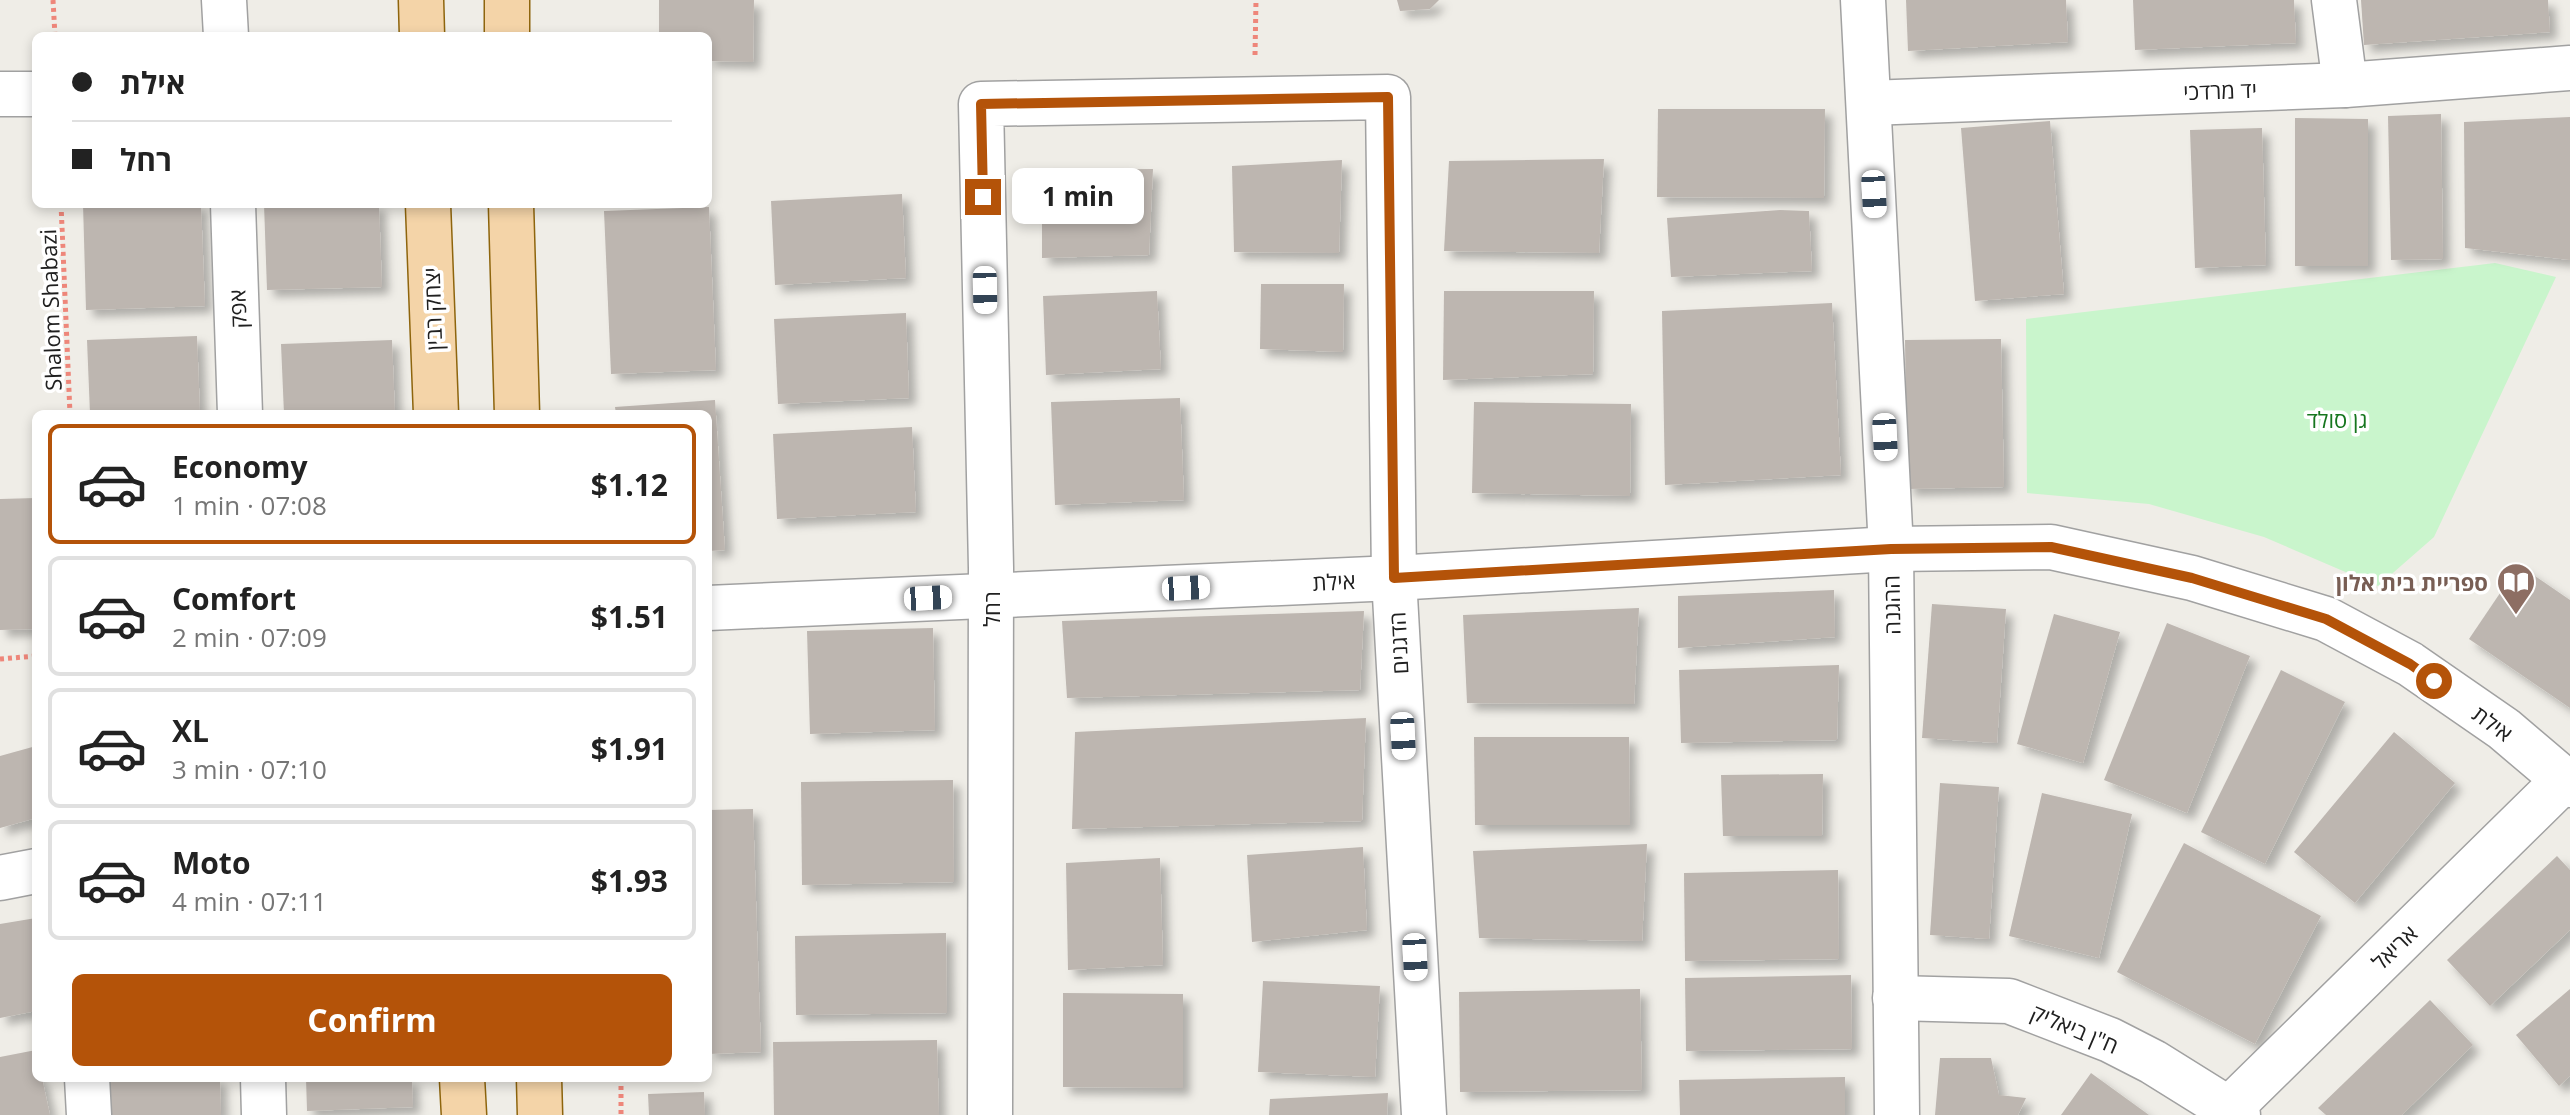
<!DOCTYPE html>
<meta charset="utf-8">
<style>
body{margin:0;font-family:"Open Sans","Noto Sans Hebrew",sans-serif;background:#f2f2f2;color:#222;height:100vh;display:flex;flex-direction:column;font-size:30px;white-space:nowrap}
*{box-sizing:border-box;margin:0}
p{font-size:26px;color:#767676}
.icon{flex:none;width:44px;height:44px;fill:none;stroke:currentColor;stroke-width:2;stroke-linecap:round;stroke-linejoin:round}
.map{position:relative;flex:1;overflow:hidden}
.sheet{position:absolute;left:32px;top:410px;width:680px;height:672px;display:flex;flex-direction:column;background:#fff;border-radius:12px;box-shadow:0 4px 12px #0003}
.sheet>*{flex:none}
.banner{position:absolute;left:32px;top:32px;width:680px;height:176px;border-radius:12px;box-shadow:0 4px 12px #0003;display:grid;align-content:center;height:176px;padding:0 40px;background:#fff}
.end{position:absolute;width:36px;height:36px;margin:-18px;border:10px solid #b45309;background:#fff;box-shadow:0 0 0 4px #fff}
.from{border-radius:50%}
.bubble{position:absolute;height:56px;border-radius:12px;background:#fff;box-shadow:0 4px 12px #0003;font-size:26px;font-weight:700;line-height:56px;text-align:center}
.car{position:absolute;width:24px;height:48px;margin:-24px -12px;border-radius:10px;box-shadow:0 0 6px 2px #0007;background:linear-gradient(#fff 24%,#345 0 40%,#fff 0 76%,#345 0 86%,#fff 0)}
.banner b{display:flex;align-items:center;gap:28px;height:76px;font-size:30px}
.banner b+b{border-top:2px solid #e0e0e0}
.banner i{width:20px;height:20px;background:#222}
ul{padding:14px 0 0;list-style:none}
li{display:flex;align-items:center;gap:24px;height:120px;margin:0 16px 12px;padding:0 24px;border:4px solid #e0e0e0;border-radius:12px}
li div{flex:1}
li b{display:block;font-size:30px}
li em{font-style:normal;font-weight:700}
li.on{border-color:#b45309}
li>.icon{width:72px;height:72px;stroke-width:1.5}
.primary-button{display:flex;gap:16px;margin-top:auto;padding:16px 40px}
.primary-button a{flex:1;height:92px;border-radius:12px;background:#b45309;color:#fff;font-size:32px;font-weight:700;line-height:92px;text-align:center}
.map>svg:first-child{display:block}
.park{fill:#c9f5cc}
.building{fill:#bdb6b0;filter:url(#shadow)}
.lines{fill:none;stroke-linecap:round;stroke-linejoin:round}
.minor-casing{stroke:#a1a1a1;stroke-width:47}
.major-casing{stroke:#8e650d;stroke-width:47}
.path{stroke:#ee867a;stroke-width:5;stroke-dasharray:4 4;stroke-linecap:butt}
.minor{stroke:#fff;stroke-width:44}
.major{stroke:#f4d4a8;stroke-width:44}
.route{stroke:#b45309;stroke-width:10}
.labels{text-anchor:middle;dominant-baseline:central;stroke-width:7;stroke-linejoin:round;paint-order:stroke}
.street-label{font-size:22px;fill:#202020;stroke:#fff}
.park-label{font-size:22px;fill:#16761e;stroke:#fff}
.education-label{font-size:22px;font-weight:bold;fill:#785e54;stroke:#fff;text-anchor:end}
</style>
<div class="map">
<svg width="2570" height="1115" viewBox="0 0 2570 1115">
<defs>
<filter id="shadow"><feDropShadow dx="7" dy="7" stdDeviation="4" flood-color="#0004"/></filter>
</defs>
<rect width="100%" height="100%" fill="#efede7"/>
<path class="park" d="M 2495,263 L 2556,277 L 2434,537 L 2378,586 L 2264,537 L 2149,504 L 2027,493 L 2026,319 Z"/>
<g class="building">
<path d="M 659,0 L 754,0 L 753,62 L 708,61 L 708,36 L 659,36 Z"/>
<path d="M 1397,0 L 1439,0 L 1430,9 L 1400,11 Z"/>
<path d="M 1906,0 L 2066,0 L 2068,42 L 1908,51 Z"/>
<path d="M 2133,0 L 2294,0 L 2296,43 L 2135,50 Z"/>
<path d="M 2361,0 L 2548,0 L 2550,32 L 2364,45 Z"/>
<path d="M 1658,109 L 1825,109 L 1824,198 L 1657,197 Z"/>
<path d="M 2441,114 L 2443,259 L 2391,260 L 2388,116 Z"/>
<path d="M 2570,117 L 2570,260 L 2465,248 L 2464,122 Z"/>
<path d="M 2295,118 L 2368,119 L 2368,266 L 2295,266 Z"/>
<path d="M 2050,121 L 2064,294 L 1975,301 L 1961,128 Z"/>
<path d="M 2262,128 L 2266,265 L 2195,268 L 2190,130 Z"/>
<path d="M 1604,159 L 1599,253 L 1444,251 L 1449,161 Z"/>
<path d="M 1342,160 L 1339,253 L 1234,252 L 1232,166 Z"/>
<path d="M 1153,169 L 1149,255 L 1042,258 L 1042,170 Z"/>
<path d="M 902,194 L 906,278 L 775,285 L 771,201 Z"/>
<path d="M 83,204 L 201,204 L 205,306 L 86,310 Z"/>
<path d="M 264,204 L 379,204 L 382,287 L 267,290 Z"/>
<path d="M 709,207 L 716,370 L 611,374 L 604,211 Z"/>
<path d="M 1780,210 L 1809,211 L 1812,271 L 1671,277 L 1667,218 Z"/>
<path d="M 1261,284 L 1344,284 L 1343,352 L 1260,349 Z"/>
<path d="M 1157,291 L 1161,369 L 1046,375 L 1043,296 Z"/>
<path d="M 1444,291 L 1594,291 L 1593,374 L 1443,380 Z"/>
<path d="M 1832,303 L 1841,475 L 1665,485 L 1662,311 Z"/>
<path d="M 906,313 L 909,398 L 778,404 L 774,319 Z"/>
<path d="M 197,336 L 200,414 L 90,414 L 87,340 Z"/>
<path d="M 2001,339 L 2004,487 L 1907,489 L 1905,340 Z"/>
<path d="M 392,340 L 395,414 L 284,414 L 281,344 Z"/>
<path d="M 1180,398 L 1184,500 L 1055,505 L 1051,402 Z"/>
<path d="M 715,400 L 725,550 L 708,551 L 708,414 L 616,414 L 615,407 Z"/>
<path d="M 1474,402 L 1631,404 L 1630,496 L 1472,493 Z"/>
<path d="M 912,427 L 916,512 L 777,519 L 773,434 Z"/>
<path d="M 36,498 L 36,629 L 0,630 L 0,499 Z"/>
<path d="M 2519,565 L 2570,600 L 2570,708 L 2469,639 Z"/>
<path d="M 1834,590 L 1835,637 L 1678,648 L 1678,596 Z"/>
<path d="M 1932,604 L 2006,609 L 1997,743 L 1922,738 Z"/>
<path d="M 1639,608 L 1634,704 L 1467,703 L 1463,615 Z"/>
<path d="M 1364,611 L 1360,690 L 1067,698 L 1062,621 Z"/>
<path d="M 2054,614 L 2120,632 L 2083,763 L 2017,744 Z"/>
<path d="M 2167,623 L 2250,656 L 2187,813 L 2104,780 Z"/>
<path d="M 933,628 L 935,730 L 810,734 L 807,631 Z"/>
<path d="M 1839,665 L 1837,740 L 1681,743 L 1679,670 Z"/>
<path d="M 2281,670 L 2345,702 L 2265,864 L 2201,832 Z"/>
<path d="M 1366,718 L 1362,821 L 1072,829 L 1075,732 Z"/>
<path d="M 2394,732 L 2455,783 L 2355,903 L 2294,852 Z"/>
<path d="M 1474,737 L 1629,737 L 1630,825 L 1475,825 Z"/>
<path d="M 36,746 L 36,818 L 0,828 L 0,756 Z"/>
<path d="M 1823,774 L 1822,836 L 1723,836 L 1721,775 Z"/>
<path d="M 953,780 L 954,882 L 802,885 L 801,782 Z"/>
<path d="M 1940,783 L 1999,787 L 1989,939 L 1930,935 Z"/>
<path d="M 2042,793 L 2132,814 L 2099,958 L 2009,936 Z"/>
<path d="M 753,809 L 761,1052 L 708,1054 L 708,810 Z"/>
<path d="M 2184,843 L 2321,916 L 2255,1044 L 2117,972 Z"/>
<path d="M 1647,844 L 1642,941 L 1479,938 L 1473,851 Z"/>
<path d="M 1363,847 L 1367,930 L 1252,942 L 1247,855 Z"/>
<path d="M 2557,856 L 2570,870 L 2570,930 L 2490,1006 L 2447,960 Z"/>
<path d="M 1160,858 L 1163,965 L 1068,970 L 1066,863 Z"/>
<path d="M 1838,870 L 1839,959 L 1685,961 L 1684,873 Z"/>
<path d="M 36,918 L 36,1011 L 0,1018 L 0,924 Z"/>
<path d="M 946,933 L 947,1013 L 796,1015 L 795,936 Z"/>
<path d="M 1851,975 L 1852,1049 L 1686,1051 L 1685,978 Z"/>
<path d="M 1263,981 L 1380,986 L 1375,1077 L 1258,1072 Z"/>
<path d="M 1640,989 L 1642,1090 L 1460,1092 L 1459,992 Z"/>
<path d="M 2570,989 L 2570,1076 L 2559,1086 L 2516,1035 Z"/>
<path d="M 1063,993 L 1183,994 L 1183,1088 L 1063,1087 Z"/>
<path d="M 2430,1000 L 2473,1045 L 2402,1115 L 2326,1115 L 2318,1108 Z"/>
<path d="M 937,1040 L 939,1115 L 774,1115 L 773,1042 Z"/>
<path d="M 36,1050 L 36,1078 L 42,1078 L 50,1115 L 0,1115 L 0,1057 Z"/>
<path d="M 1940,1058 L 1991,1058 L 1999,1095 L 2026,1098 L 2018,1115 L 1935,1115 Z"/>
<path d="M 2091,1073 L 2149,1115 L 2061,1115 Z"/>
<path d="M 1845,1077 L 1845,1115 L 1680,1115 L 1679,1080 Z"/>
<path d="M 106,1078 L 220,1078 L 221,1115 L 107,1115 Z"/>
<path d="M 306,1078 L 412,1078 L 413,1107 L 307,1111 Z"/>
<path d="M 704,1092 L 705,1115 L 649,1115 L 648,1094 Z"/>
<path d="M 1388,1093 L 1387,1115 L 1269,1115 L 1270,1099 Z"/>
</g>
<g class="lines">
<defs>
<g id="minor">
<path d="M 224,0 L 226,36"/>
<path d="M 1863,0 L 1891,549 L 1897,1115"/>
<path d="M 2334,0 L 2345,85"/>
<path d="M 0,94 L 36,94"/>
<path d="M 1869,103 L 2345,85 L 2570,68"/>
<path d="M 233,204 L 240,414"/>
<path d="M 708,608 L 1394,578 L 1891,549 L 2051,547 L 2192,578 L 2326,619 L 2410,664 L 2504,729 L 2570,785"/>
<path d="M 0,878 L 36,871"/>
<path d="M 1895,998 L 2009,1001 L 2110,1040 L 2153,1062 L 2238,1115"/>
<path d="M 87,1078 L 89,1115"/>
<path d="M 263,1078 L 264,1115"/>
<path d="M 990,1115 L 991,568 L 981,104 L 1388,97 L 1394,578 L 1424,1115"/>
<path d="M 2223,1115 L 2565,779"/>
</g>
<g id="major">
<path d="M 421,0 L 422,36"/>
<path d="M 507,0 L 507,36"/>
<path d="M 428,204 L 436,414"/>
<path d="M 511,204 L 517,414"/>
<path d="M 462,1078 L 464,1115"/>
<path d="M 539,1078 L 540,1115"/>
</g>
</defs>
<use href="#minor" class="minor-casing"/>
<use href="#major" class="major-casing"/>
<g class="path">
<path d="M 53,0 L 55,36"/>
<path d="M 1255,55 L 1256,0"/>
<path d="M 61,204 L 70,414"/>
<path d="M 0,659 L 36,656"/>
<path d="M 621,1078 L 621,1115"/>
</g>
<use href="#minor" class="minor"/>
<use href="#major" class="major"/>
</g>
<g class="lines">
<path class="route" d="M 983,197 L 981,104 L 1388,97 L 1394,578 L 1891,549 L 2051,547 L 2192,578 L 2326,619 L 2410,664 L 2434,681"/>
</g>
<defs>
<symbol id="library-pin" viewBox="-11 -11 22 30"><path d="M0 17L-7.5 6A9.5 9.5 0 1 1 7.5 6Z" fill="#8d6e63" stroke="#fff"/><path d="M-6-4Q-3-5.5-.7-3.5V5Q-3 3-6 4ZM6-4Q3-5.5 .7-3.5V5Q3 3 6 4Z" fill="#fff"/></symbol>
</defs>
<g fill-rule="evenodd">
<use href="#library-pin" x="2494" y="560" width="44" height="60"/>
</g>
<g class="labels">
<g class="street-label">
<text transform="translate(2220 90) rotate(-2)">יד מרדכי</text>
<text transform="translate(237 309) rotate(-92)">אפק</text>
<text transform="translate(432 309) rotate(-92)">יצחק רבין</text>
<text transform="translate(50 310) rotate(-92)">Shalom Shabazi</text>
<text transform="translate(1334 581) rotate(-3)">אילת</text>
<text transform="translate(1891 605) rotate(-91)">ההגנה</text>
<text transform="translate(991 609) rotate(-90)">רחל</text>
<text transform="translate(1398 643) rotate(-93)">הדגנים</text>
<text transform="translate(2493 723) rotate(36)">אילת</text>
<text transform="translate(2394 947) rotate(-44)">אריאל</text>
<text transform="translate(2075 1028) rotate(23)">ח"ן ביאליק</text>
</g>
<g class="park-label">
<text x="2337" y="419">גן סולד</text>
</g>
<g class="education-label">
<text x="2488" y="582">ספריית בית אלון</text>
</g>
</g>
</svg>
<i class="end from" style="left:2434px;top:681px"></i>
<i class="end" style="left:983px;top:197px"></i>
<div class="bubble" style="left:1012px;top:168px;width:132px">1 min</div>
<i class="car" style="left:1874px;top:194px;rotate:177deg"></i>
<i class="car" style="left:985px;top:290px;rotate:179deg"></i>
<i class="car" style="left:1885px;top:437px;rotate:177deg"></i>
<i class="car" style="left:1186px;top:588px;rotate:87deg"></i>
<i class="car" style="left:928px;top:598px;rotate:87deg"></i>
<i class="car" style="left:1403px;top:736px;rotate:177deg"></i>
<i class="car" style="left:1415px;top:957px;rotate:177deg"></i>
<div class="banner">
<b><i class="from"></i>אילת</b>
<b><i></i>רחל</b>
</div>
<section class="sheet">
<ul>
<li class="on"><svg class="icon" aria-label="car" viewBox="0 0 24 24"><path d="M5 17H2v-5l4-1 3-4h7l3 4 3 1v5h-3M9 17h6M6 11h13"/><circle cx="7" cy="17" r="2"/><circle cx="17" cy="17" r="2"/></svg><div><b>Economy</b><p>1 min · 07:08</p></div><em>$1.12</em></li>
<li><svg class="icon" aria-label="car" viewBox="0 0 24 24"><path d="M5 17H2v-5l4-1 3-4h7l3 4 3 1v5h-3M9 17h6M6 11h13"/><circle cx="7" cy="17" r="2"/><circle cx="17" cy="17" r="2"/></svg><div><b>Comfort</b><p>2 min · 07:09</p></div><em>$1.51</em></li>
<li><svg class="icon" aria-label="car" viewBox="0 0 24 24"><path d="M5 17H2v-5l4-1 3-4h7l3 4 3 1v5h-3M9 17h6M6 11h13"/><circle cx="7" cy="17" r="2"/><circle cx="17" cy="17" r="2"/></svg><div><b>XL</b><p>3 min · 07:10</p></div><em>$1.91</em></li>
<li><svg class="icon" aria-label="car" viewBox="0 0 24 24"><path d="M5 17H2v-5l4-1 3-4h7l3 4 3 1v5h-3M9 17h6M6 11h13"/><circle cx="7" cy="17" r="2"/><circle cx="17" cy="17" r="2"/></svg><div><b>Moto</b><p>4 min · 07:11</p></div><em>$1.93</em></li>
</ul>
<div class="primary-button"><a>Confirm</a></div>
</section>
</div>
